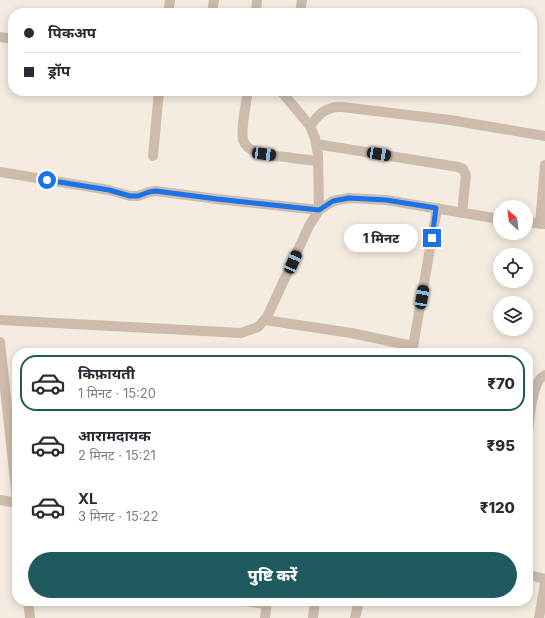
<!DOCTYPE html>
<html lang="hi">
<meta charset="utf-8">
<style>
body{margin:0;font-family:Inter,"Noto Sans Devanagari",sans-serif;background:#f7f7f7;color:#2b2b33;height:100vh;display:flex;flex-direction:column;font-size:15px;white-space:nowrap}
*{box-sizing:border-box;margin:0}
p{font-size:13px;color:#7c7c81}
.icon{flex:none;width:22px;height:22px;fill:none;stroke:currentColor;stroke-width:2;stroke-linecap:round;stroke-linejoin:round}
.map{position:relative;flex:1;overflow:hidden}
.details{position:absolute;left:12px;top:348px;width:521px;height:258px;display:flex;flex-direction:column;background:#fff;border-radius:16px;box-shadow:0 2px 10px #0003}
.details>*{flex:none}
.hud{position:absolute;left:8px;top:8px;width:529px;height:88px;border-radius:16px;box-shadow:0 2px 10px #0003;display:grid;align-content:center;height:88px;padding:0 16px;background:#fff}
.needle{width:26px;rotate:332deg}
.controls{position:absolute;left:493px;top:200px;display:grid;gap:8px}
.controls a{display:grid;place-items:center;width:40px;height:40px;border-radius:50%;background:#fff;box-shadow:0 2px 10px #0003;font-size:20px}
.end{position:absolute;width:18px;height:18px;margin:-9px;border:5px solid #1a73e8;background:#fff;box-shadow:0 0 0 2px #fff}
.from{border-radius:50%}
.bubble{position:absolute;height:28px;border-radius:14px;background:#fff;box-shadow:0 2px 10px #0003;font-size:13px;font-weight:800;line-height:28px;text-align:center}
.car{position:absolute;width:12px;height:24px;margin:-12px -6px;border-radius:5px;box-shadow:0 0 3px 1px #0007;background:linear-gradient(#222 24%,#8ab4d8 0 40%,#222 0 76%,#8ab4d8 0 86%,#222 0)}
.hud b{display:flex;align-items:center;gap:14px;height:38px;font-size:15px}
.hud b+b{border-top:1px solid #e1e1e2}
.hud i{width:10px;height:10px;background:#2b2b33}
ul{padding:7px 0 0;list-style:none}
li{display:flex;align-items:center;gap:12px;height:56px;margin:0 8px 6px;padding:0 8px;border:2px solid transparent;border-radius:16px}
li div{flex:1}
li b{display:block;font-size:15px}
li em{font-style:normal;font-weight:800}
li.current{border-color:#1f5a5e}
li>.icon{width:36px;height:36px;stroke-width:1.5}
.action{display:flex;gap:8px;margin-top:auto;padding:8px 16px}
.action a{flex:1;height:46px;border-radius:24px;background:#1f5a5e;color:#fff;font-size:16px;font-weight:800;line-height:46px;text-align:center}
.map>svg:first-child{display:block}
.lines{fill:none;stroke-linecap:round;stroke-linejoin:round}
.minor{stroke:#cdbbac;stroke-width:10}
.route{stroke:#1a73e8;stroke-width:5}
</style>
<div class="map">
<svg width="545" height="618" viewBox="0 0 545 618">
<rect width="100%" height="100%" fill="#f4ebe1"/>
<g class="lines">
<g class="minor">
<path d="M 168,13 L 170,0"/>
<path d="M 212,13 L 214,0"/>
<path d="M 256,13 L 257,0"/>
<path d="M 300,13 L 302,0"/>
<path d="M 0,37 L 13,39"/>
<path d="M 248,91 C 246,102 241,131 243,140 C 248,155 274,156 287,157 C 297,159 308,160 318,161"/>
<path d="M 310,126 C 319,114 326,106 342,107 L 450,120 L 545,136"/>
<path d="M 316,144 L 458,167 L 463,169 L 466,175 L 462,213"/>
<path d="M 153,156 L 159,91"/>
<path d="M 0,172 L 109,190 L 130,196 L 138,196 L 149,192 L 156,191 L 217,199 L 319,210 L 318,155 L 315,138 L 310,126 L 281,91"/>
<path d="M 526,222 L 545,224"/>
<path d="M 540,224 L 545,165"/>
<path d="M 0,320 L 241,333 L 258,327 L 267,317 L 309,226 L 319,210 L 333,201 L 349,198 L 386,200 L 500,219"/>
<path d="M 265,320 L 351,333 L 413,346"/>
<path d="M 0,342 L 17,499"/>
<path d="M 412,353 L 437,208"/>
<path d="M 528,434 C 529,422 532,388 540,379 C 541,377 543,377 545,375"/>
<path d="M 0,500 L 17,503"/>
<path d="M 528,575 L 545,579"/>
<path d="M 28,601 L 30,618"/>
<path d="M 244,601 L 266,604"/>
<path d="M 265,618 L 267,601"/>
<path d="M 313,618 L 315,601"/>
<path d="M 355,618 L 359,601"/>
<path d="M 539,618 L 545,583"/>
</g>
</g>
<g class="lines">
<path class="route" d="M 47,180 L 109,190 L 130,196 L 138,196 L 149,192 L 156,191 L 217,199 L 319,210 L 333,201 L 349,198 L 386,200 L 436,208 L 432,238"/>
</g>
</svg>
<div class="controls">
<a><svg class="needle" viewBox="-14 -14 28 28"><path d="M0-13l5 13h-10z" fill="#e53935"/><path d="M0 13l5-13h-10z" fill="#7c7c81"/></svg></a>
<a><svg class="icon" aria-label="locate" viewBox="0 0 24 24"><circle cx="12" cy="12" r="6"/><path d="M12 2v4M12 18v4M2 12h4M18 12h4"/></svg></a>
<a><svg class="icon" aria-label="layers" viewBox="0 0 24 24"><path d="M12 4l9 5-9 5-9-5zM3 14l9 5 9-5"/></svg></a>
</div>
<i class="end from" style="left:47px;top:180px"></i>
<i class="end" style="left:432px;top:238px"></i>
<div class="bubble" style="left:344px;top:224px;width:74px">1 मिनट</div>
<i class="car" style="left:264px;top:154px;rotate:97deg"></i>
<i class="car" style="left:379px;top:154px;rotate:99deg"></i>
<i class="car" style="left:293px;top:262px;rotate:24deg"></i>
<i class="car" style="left:422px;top:297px;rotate:10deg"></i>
<div class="hud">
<b><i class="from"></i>पिकअप</b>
<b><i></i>ड्रॉप</b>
</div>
<section class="details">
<ul>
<li class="current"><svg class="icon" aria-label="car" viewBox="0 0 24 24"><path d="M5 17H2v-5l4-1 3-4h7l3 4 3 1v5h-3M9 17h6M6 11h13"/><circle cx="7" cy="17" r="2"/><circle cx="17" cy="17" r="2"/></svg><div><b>किफ़ायती</b><p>1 मिनट · 15:20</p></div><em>₹70</em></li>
<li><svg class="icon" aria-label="car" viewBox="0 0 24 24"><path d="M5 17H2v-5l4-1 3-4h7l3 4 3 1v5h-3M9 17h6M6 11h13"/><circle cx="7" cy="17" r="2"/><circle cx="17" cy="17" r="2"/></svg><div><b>आरामदायक</b><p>2 मिनट · 15:21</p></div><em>₹95</em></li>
<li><svg class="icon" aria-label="car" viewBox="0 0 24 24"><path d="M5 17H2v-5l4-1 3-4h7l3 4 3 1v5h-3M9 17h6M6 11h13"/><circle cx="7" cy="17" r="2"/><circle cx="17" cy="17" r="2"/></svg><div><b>XL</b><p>3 मिनट · 15:22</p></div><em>₹120</em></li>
</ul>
<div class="action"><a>पुष्टि करें</a></div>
</section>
</div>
